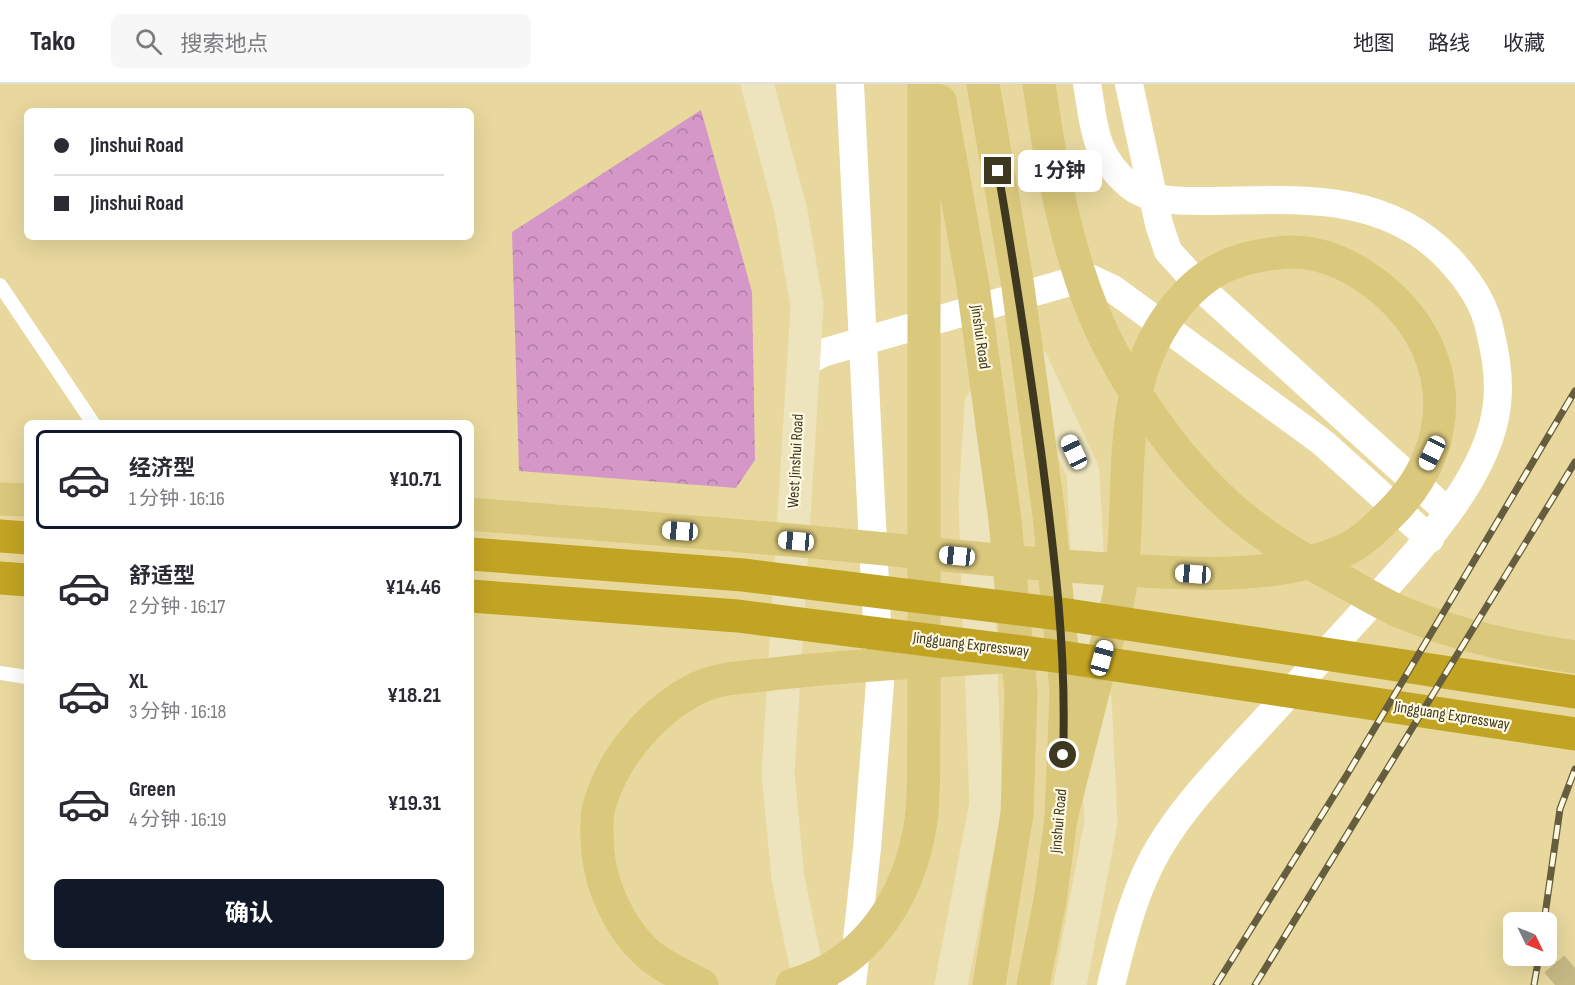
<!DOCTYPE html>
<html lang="zh">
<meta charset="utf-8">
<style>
body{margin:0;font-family:"Sofia Sans Condensed","Noto Sans SC",sans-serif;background:#f7f7f7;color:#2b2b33;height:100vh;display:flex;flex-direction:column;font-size:22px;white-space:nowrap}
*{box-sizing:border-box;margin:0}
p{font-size:20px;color:#7c7c81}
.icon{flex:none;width:33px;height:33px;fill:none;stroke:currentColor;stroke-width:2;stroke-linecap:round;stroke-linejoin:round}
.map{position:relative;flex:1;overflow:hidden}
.side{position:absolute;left:24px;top:336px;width:450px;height:540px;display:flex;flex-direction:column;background:#fff;border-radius:9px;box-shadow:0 6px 24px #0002}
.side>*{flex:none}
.top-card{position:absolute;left:24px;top:24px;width:450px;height:132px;border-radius:9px;box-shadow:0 6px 24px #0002;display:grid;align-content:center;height:132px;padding:0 30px;background:#fff}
.needle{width:39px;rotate:133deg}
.buttons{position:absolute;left:1503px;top:828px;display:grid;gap:12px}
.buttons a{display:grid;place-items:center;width:54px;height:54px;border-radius:9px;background:#fff;box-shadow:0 6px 24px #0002;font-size:30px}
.end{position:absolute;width:27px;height:27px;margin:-14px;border:8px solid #3f3821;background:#fff;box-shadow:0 0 0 3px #fff}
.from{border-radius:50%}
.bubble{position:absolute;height:42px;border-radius:9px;background:#fff;box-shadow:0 6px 24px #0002;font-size:20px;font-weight:700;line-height:42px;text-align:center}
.car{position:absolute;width:18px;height:36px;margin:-18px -9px;border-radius:8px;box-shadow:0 0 4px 2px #0007;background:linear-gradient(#fff 24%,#345 0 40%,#fff 0 76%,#345 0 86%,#fff 0)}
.top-card b{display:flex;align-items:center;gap:21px;height:57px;font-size:22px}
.top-card b+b{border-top:2px solid #e1e1e2}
.top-card i{width:15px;height:15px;background:#2b2b33}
ul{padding:10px 0 0;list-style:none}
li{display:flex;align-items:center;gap:18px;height:99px;margin:0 12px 9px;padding:0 18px;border:3px solid transparent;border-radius:9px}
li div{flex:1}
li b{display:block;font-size:22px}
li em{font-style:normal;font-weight:700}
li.current{border-color:#111827}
li>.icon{width:54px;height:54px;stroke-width:1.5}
.cta{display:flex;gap:12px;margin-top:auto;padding:12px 30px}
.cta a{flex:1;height:69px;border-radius:9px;background:#111827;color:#fff;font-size:24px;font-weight:700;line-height:69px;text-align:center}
header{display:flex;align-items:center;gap:36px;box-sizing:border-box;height:84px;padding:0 30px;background:#fff;border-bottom:2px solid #e1e1e2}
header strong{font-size:28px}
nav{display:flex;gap:33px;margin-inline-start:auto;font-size:21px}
.search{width:420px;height:54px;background:#f7f7f7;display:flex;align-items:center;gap:15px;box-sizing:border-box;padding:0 21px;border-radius:9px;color:#7c7c81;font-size:22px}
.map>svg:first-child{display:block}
.park{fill:url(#park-crowns)}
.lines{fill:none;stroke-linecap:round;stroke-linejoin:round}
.secondary-tunnel{stroke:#c6b885;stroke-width:33;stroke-dasharray:33 16;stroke-linecap:butt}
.lane{stroke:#fff;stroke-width:14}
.street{stroke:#fff;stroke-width:28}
.secondary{stroke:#ede4bd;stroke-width:33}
.primary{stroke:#dac87c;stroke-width:33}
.highway{stroke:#c2a424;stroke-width:33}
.rail-casing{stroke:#665d3e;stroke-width:7}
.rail{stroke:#fff9e2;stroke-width:4.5;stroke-dasharray:14;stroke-linecap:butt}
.route{stroke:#3f3821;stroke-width:8}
.labels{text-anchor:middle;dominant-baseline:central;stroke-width:4.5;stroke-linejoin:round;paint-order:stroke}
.street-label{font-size:16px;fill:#3f3821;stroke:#fff9e2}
</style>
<header>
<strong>Tako</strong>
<div class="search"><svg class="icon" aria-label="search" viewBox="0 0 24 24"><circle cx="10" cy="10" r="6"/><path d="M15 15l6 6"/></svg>搜索地点</div>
<nav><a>地图</a><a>路线</a><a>收藏</a></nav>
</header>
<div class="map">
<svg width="1575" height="901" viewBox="0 0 1575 901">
<defs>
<pattern id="park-crowns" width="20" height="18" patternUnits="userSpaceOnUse" patternTransform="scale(1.5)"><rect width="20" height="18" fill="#d597c8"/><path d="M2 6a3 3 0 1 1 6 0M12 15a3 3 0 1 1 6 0" fill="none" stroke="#ae7ca2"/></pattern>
</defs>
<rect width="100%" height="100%" fill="#e8d89e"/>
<path class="park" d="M 701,26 L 752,208 L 755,376 L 736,404 L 519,387 L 512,148 Z"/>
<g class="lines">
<path class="secondary-tunnel" d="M 1555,901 L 1575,884"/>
<g class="lane">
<path d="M 0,201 L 93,339"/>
<path d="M 0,589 L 27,593"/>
</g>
<g class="street">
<path d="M 850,0 L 880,599 L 867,764 L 852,901"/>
<path d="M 1087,0 C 1095,44 1093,70 1129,101 C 1150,119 1185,117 1212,117 C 1297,116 1384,107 1448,174 C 1467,194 1485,220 1490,247 C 1496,271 1500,295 1497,320 C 1490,391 1422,463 1376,514 C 1335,560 1293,605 1251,651 C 1218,687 1184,722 1159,764 C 1134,806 1123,854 1111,901"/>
<path d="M 1129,0 L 1159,140 L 1168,167 L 1203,206 L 1448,428"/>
<path d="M 801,281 L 822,269 L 1087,193 L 1113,205 L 1322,358 L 1430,455"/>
</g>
<g class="secondary">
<path d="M 757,0 L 791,128 L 807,222 L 778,690 L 788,794 L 810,901"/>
<path d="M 1032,278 L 1083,388 L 1092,563"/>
<path d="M 951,901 L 986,720 L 975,418 L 981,320"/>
<path d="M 1070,901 L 1101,738 L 1095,615"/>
</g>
<g class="primary">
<path d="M 983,0 L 1017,196 L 1049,431 L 1066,607 L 1061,734 L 1050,817 L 1033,901"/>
<path d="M 1039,0 C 1051,85 1070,189 1111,266 C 1144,329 1192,394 1248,438 C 1273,458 1301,474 1328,489 C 1351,501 1373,515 1396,526 C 1451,550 1515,564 1575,573"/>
<path d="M 940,17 L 973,202 L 1005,436 L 1021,609 L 1017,730 L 989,901"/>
<path d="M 0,415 L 27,416"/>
<path d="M 471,430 C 602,441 733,450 864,463 C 945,471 1027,480 1109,485 C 1182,490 1274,497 1343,467 C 1361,459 1375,445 1389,431 C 1464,359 1454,255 1370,196 C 1346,179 1317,167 1288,168 C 1235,172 1203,186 1171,229 C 1112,308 1134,413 1120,505 C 1116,531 1107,556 1100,581 C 1087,632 1074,683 1061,734"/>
<path d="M 702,901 C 684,892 663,883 647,869 C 620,844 602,805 598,769 C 597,753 595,734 600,719 C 614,672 654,625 698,604 C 720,593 749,593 773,590 C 848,581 925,578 1000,573"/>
<path d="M 792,901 C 868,880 910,811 921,737 C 925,707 923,675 924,645 L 924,0"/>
</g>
<g class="highway">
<path d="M 0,452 L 27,454"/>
<path d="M 471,470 L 743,491 L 1068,531 L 1575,608"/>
<path d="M 0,494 L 27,496"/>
<path d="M 471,512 L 738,532 L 1062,573 L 1575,650"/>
</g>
<defs>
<g id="rail">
<path d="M 1544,838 L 1560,725 L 1575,685"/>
<path d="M 1216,901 L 1348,689 L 1575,307"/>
<path d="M 1255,901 L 1575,378"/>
<path d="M 1534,901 L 1539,872"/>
</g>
</defs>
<use href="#rail" class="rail-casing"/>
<use href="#rail" class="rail"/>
</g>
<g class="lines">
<path class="route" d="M 998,87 C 1014,180 1028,273 1041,367 C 1054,467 1067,569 1063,671"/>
</g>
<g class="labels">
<g class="street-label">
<text transform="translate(980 253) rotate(82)">Jinshui Road</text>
<text transform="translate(796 377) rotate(-87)">West Jinshui Road</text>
<text transform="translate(971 561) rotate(7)">Jingguang Expressway</text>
<text transform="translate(1452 632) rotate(9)">Jingguang Expressway</text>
<text transform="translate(1059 737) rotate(-85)">Jinshui Road</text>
</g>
</g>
</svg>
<div class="buttons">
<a><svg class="needle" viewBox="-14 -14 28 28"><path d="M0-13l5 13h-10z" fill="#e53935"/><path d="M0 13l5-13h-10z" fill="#7c7c81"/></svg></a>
</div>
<i class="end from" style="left:1063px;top:671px"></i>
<i class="end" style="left:998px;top:87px"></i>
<div class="bubble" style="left:1018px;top:66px;width:84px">1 分钟</div>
<i class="car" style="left:1074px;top:368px;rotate:335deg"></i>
<i class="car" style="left:1432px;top:369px;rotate:206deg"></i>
<i class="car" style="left:680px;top:447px;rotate:274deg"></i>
<i class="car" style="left:796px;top:457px;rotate:275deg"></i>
<i class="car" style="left:957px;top:472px;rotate:276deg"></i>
<i class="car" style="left:1193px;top:490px;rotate:274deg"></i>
<i class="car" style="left:1102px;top:574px;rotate:15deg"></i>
<div class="top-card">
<b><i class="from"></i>Jinshui Road</b>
<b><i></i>Jinshui Road</b>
</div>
<section class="side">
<ul>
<li class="current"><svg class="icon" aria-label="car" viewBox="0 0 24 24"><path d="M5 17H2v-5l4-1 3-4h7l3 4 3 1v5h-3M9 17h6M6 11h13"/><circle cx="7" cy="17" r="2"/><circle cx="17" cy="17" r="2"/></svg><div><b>经济型</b><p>1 分钟 · 16:16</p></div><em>¥10.71</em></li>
<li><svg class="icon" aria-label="car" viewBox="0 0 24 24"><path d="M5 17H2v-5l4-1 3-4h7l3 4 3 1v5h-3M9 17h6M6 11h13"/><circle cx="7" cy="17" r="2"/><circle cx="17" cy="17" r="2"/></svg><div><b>舒适型</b><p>2 分钟 · 16:17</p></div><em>¥14.46</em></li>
<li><svg class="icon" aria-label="car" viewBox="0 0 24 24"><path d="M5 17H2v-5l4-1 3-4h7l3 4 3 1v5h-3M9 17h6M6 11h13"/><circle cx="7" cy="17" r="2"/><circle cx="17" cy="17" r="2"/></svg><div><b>XL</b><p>3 分钟 · 16:18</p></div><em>¥18.21</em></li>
<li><svg class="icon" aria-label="car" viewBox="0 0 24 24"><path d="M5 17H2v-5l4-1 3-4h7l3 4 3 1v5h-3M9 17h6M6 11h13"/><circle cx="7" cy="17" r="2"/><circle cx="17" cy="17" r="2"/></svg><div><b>Green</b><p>4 分钟 · 16:19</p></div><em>¥19.31</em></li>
</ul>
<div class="cta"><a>确认</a></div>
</section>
</div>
